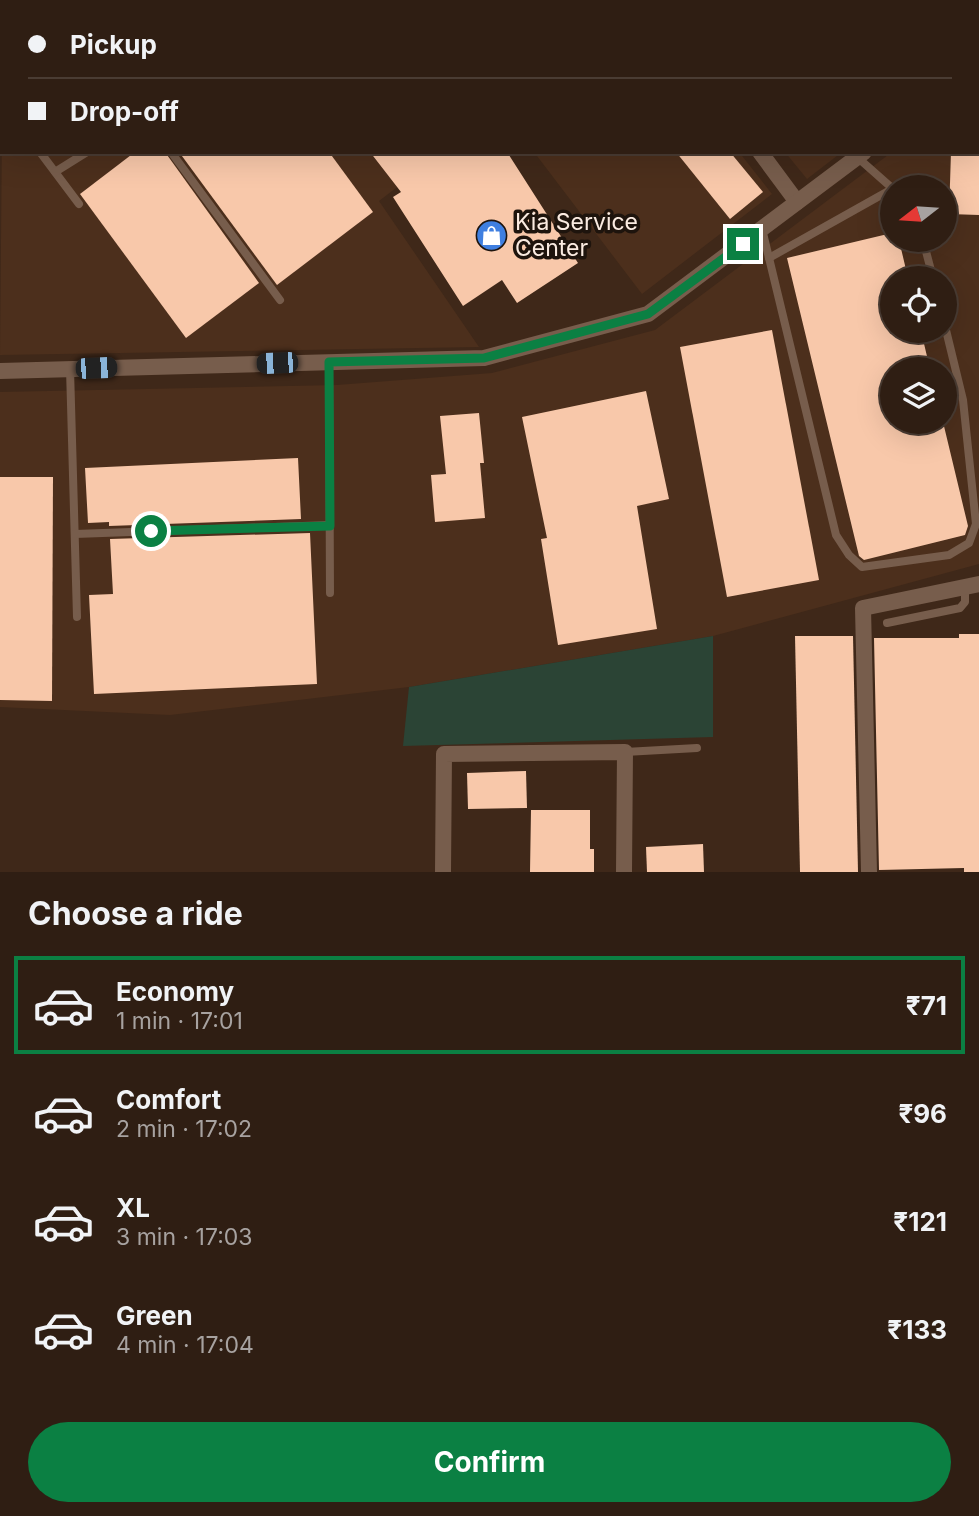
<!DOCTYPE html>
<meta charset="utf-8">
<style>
body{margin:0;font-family:Inter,sans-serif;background:#37271c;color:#f1f3f6;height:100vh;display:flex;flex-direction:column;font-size:26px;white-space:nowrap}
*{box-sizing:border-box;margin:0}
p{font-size:23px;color:#a7a2a0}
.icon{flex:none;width:38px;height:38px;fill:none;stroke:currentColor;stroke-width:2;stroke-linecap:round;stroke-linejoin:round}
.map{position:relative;height:872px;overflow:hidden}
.panel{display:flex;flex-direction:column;background:#2f1e13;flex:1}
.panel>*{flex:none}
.banner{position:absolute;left:0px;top:0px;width:980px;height:154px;box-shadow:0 7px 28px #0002,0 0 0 2px #4a3c33;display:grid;align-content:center;height:154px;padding:0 28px;background:#2f1e13}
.needle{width:46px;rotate:253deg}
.tools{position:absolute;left:880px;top:175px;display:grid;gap:14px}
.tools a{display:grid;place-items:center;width:77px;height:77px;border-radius:50%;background:#2f1e13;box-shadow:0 7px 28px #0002,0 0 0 2px #4a3c33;font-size:35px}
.end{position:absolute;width:32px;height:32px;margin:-16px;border:9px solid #0b8043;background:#fff;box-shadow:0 0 0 4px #fff}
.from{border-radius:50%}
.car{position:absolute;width:21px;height:42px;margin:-21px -10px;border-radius:9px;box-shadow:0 0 5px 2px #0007;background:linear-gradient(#222 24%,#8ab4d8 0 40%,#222 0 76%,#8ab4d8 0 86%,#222 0)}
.banner b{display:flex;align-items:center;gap:24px;height:66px;font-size:26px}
.banner b+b{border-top:2px solid #4a3c33}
.banner i{width:18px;height:18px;background:#f1f3f6}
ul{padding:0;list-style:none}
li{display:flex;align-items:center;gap:21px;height:98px;margin:0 14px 10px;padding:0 14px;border:4px solid transparent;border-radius:0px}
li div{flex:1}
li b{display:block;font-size:26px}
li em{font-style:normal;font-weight:700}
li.current{border-color:#0b8043}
li>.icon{width:63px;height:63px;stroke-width:1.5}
h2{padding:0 28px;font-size:32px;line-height:84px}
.cta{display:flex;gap:14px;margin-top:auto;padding:14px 28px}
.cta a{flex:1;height:80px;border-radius:42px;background:#0b8043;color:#fff;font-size:28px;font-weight:700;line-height:80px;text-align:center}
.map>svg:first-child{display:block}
.built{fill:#4c2f1c;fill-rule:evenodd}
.green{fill:#2b4435}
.building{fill:#f8c8aa}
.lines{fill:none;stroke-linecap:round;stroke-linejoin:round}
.lane{stroke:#775d4c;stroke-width:8}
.street{stroke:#775d4c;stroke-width:16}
.secondary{stroke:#775d4c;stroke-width:21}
.route{stroke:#0b8043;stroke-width:9}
.labels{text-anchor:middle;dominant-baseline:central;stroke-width:7;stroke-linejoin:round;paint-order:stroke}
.poi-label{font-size:23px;fill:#faebe1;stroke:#1e140d;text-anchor:start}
</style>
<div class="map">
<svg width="979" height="872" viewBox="0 0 979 872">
<rect width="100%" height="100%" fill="#3f2819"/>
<g class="built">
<path d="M 214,0 L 617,0 L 619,2 L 211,2 Z"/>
<path d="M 664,0 L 979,0 L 979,47 L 978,2 Z"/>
<path d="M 979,86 L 979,564 L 713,636 L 409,687 L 170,715 L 0,707 L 0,392 L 337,385 L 492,373 L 655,330 L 892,152 L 978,152 ZM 892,187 L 945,187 L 945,240 L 892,240 ZM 892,278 L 945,278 L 945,331 L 892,331 ZM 892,369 L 945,369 L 945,422 L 892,422 Z"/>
<path d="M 2,127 L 2,152 L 443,152 L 379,201 L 479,347 L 0,355 Z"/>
<path d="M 534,152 L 739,152 L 772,194 L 642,294 Z"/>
<path d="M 785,152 L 842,152 L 807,179 Z"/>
</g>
<path class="green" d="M 713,636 L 713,737 L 403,746 L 409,687 Z"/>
<g class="building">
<path d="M 135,152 L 165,152 L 259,283 L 186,338 L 80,194 Z"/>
<path d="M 179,152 L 329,152 L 373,212 L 277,285 Z"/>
<path d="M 370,152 L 507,152 L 578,263 L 517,303 L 502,280 L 463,306 L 393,197 L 401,192 Z"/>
<path d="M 676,152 L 730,152 L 763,192 L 730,219 Z"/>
<path d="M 951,152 L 979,152 L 979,215 L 949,214 Z"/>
<path d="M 892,233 L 892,240 L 899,240 L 908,278 L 892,278 L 892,331 L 921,331 L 930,369 L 892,369 L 892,422 L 943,422 L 968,526 L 965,535 L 864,560 L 859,556 L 787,258 Z"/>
<path d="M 772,330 L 819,580 L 727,597 L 680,347 Z"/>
<path d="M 646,391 L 669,499 L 637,506 L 657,629 L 558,645 L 541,539 L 547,538 L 522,417 Z"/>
<path d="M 479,413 L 484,463 L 480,463 L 485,518 L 435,522 L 431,475 L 446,474 L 440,416 Z"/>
<path d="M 298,458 L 301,519 L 109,526 L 109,522 L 88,523 L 85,468 Z"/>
<path d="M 0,477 L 53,477 L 52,701 L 0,700 Z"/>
<path d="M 310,533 L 317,684 L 94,694 L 89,595 L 113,594 L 110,539 Z"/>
<path d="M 959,634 L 979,634 L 979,872 L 964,872 L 964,868 L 879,870 L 874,638 L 959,638 Z"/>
<path d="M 795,636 L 853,636 L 858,872 L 800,872 Z"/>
<path d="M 526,771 L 527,808 L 468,809 L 467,773 Z"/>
<path d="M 531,810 L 590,810 L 590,849 L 594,849 L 594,872 L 530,872 Z"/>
<path d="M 703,844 L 704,872 L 647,872 L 646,847 Z"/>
</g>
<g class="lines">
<g class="lane">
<path d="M 40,152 L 79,204"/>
<path d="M 171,152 L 280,300"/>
<path d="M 857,157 L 892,188"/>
<path d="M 55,172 L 87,152"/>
<path d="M 762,229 L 836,535 L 849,555 L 862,567 L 949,555 L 969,543 L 976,524 L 963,400 L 945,326"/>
<path d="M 923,240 L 933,278"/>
<path d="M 769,258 L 892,189"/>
<path d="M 329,362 L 330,593"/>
<path d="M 70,369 L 77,617"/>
<path d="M 75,534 L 330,525"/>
<path d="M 887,623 L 960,608 L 965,602 L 965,586"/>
<path d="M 625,752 L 697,748"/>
</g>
<g class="street">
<path d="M 646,0 L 648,2"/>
<path d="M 978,67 L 979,66"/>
<path d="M 760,152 L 797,202"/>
<path d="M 0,371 L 484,358 L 648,314 L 864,152"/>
<path d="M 443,872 L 444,754 L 625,752 L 624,872"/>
<path d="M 869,872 L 863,608 L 979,584"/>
</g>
<g class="secondary">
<path d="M 164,2 L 167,0"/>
<path d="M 0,96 L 2,95"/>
</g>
</g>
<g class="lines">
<path class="route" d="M 151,531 L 330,526 L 329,362 L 484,358 L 648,314 L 743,244"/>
</g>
<defs>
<symbol id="shop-disc" viewBox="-11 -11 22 22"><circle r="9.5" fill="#3f7fe0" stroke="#1e140d"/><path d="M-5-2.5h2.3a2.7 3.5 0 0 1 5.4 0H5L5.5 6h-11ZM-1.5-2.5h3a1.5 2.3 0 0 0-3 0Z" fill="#fff"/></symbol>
</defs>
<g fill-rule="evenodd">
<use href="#shop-disc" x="474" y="218" width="35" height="35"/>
</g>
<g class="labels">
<g class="poi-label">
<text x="515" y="222">Kia Service<tspan x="515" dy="26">Center</tspan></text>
</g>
</g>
</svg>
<div class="tools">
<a><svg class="needle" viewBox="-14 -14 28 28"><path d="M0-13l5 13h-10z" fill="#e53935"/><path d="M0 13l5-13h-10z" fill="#a7a2a0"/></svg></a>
<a><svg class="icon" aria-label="locate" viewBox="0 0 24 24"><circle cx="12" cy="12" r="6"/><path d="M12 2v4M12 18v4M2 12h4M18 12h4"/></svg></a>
<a><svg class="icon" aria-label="layers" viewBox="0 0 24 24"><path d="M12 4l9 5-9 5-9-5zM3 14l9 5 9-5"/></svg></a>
</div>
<i class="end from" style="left:151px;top:531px"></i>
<i class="end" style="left:743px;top:244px"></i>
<i class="car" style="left:277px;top:363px;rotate:268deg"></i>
<i class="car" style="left:96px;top:368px;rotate:88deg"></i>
<div class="banner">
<b><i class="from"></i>Pickup</b>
<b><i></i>Drop-off</b>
</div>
</div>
<section class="panel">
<h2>Choose a ride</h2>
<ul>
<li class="current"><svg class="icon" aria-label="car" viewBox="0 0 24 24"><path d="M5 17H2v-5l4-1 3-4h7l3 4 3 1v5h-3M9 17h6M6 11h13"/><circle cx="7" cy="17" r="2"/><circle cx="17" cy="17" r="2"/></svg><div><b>Economy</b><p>1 min · 17:01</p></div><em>₹71</em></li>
<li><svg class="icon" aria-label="car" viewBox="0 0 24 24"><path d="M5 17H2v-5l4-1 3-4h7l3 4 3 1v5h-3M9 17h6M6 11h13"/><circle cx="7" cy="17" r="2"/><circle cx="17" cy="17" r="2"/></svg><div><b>Comfort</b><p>2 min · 17:02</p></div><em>₹96</em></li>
<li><svg class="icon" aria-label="car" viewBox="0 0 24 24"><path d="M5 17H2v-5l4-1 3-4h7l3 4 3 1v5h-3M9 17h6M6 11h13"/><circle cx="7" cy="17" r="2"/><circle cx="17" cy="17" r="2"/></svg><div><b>XL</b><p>3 min · 17:03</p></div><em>₹121</em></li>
<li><svg class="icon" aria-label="car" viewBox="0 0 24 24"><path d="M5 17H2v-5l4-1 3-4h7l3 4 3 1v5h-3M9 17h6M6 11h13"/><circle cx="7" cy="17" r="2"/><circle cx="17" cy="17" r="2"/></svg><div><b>Green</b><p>4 min · 17:04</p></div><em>₹133</em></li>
</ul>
<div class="cta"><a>Confirm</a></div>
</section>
